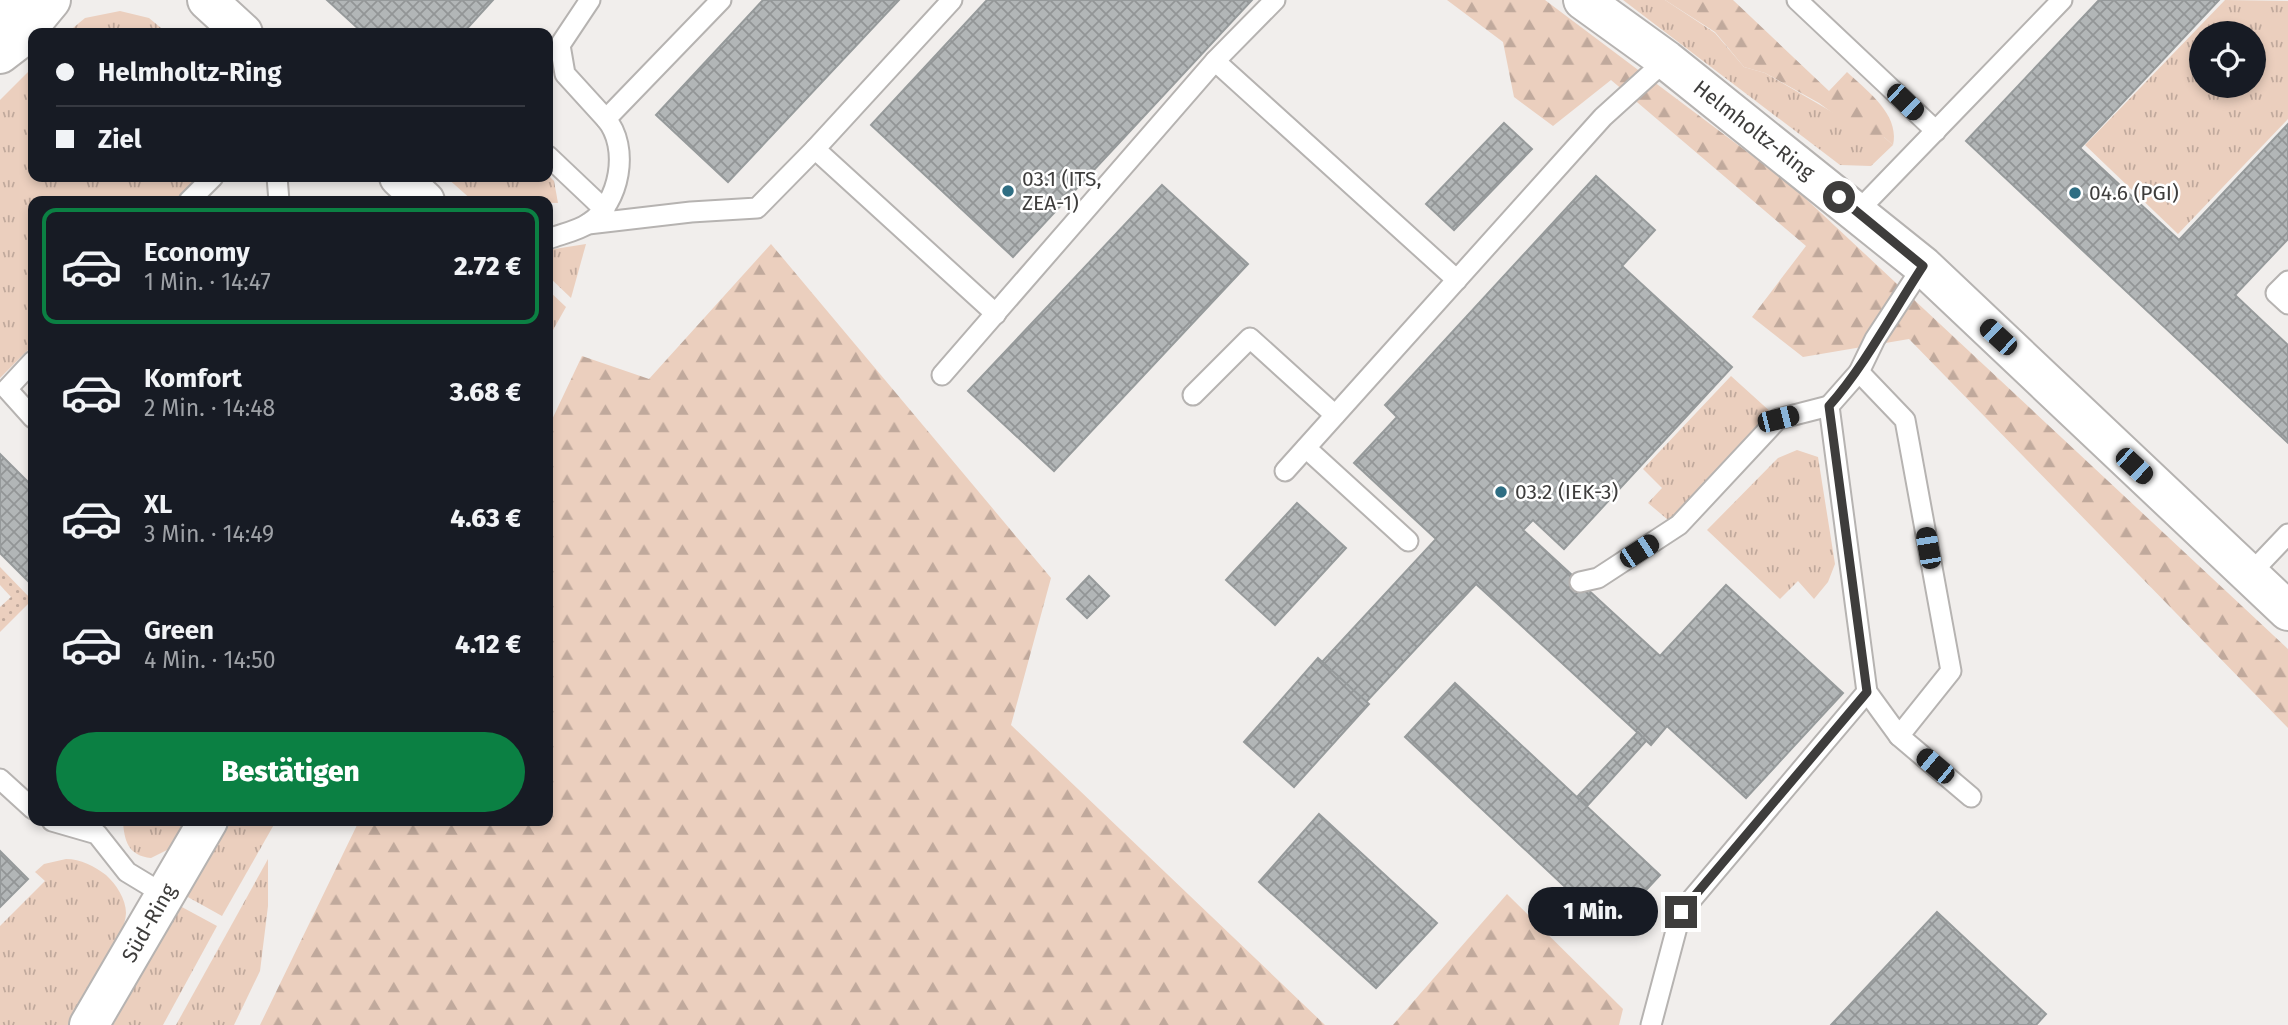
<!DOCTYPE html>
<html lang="de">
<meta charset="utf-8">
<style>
body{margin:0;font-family:"Fira Sans",sans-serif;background:#20242c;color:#f1f3f6;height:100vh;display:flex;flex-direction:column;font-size:26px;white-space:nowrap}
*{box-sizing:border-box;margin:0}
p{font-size:23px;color:#9ea1a6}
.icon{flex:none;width:38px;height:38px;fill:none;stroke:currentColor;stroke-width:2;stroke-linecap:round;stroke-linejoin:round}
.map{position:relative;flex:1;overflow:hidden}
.side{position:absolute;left:28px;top:196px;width:525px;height:630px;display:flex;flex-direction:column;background:#171b24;border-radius:14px;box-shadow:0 4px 10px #0003}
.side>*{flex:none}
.guide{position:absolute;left:28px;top:28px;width:525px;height:154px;border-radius:14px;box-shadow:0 4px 10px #0003;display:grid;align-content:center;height:154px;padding:0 28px;background:#171b24}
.controls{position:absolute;left:2189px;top:21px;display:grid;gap:14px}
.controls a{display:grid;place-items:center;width:77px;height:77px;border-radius:50%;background:#171b24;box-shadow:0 4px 10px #0003;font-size:35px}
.end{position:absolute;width:32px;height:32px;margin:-16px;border:9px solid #3e3d3c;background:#fff;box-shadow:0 0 0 4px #fff}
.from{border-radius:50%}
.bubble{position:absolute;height:49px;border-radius:24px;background:#171b24;box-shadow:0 4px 10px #0003;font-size:23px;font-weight:800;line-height:49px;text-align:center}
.car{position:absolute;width:21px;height:42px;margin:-21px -10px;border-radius:9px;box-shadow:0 0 5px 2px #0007;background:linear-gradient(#222 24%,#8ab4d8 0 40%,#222 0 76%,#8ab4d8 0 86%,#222 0)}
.guide b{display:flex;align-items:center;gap:24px;height:66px;font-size:26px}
.guide b+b{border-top:2px solid #363941}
.guide i{width:18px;height:18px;background:#f1f3f6}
ul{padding:12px 0 0;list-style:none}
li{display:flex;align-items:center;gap:21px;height:116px;margin:0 14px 10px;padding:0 14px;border:4px solid transparent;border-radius:14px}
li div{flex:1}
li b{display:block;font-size:26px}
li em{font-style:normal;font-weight:800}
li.selected{border-color:#0b8043}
li>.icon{width:63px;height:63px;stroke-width:1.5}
.button{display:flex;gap:14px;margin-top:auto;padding:14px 28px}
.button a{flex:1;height:80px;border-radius:42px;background:#0b8043;color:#fff;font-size:28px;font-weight:800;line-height:80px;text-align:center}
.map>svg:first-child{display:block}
.grass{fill:url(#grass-tufts);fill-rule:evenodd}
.forest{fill:url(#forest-firs)}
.garden{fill:url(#garden-dots)}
.building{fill:url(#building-cross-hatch);stroke:#969a9b;stroke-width:2}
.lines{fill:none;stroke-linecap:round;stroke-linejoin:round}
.service-casing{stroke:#b6b3b1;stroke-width:23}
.minor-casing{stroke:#b6b3b1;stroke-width:42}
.service{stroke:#fff;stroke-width:19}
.minor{stroke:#fff;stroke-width:38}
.route{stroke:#3e3d3c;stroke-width:9}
.poi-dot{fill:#2f6e83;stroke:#fff;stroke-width:2.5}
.labels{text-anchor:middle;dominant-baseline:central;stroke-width:5;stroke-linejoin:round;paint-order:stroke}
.street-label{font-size:21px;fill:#3e3d3c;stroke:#fff}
.poi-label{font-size:21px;fill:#3e3d3c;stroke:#fff;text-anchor:start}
</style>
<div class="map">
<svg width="2288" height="1025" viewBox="0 0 2288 1025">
<defs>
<pattern id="grass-tufts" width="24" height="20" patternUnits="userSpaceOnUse" patternTransform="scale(1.75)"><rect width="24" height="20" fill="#ebcfbe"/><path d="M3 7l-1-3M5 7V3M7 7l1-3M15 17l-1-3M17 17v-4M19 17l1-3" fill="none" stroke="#c0a99c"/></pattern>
<pattern id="forest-firs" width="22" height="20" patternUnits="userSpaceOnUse" patternTransform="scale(1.75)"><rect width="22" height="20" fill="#ebcfbe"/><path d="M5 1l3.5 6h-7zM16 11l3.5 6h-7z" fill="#c0a99c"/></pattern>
<pattern id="garden-dots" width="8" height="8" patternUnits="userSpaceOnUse" patternTransform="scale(1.75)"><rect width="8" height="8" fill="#ebcfbe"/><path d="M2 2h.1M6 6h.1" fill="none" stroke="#c0a99c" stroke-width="1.8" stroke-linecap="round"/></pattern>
<pattern id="building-cross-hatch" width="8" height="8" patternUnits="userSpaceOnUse" patternTransform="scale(1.75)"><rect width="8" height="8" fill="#b2b6b7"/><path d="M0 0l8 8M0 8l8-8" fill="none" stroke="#929596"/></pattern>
</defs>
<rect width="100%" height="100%" fill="#f1eeec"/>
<g class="grass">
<path d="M 1623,0 L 1665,0 L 1715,33 L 1744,67 L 1765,73 L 1839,116 L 1884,137 L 1893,145 L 1871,166 L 1840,165 Z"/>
<path d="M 2225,0 L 2288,1 L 2288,119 L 2178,234 L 2085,145 ZM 2202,33 L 2254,33 L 2254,86 L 2202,86 Z"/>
<path d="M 120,11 L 149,18 L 167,33 L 67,33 L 85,18 Z"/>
<path d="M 33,67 L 33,177 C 56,177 101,182 120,177 L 202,177 L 177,201 L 33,201 L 33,345 L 0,378 L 0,100 Z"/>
<path d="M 548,175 L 554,181 L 558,203 L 473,201 L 446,177 Z"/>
<path d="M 586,244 L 571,298 L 548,276 L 548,250 Z"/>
<path d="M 548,290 L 566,307 L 548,339 Z"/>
<path d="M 1731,376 L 1773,414 L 1674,520 L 1667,519 L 1648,503 L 1662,488 L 1643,469 Z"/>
<path d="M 1797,450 L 1818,457 L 1835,564 L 1828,582 L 1814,599 L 1798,581 L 1780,599 L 1707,530 L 1778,458 Z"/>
<path d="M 123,821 L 186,821 L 169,849 L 151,858 C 128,856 124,840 123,821 Z"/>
<path d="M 230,821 L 276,821 L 222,916 L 186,896 Z"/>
<path d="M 66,859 C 81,859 94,866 106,875 C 116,884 126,899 126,913 C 125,940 85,999 70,1025 L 0,1025 L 0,926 L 45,881 L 35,872 L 44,864 Z"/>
<path d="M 268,859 L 268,906 L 260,971 L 234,1025 L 176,1025 Z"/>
<path d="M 180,906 L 217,926 L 163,1025 L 113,1025 Z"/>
</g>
<g class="forest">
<path d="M 1447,0 L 1545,0 L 1790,184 L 2288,649 L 2288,728 L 1909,339 L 1803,357 L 1752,317 L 1806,246 L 1611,80 L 1553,126 L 1514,97 L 1503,42 Z"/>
<path d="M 1665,0 L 1733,0 L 1829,91 L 1847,72 C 1867,91 1900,114 1893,145 L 1884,137 L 1865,137 L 1819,103 L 1765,73 L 1744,67 L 1715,32 Z"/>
<path d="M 771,244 L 1051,578 L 1011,725 L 1325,1025 L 260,1025 L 359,821 L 548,821 L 548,428 L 582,356 L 649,379 Z"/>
<path d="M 1507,894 L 1623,1009 L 1619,1025 L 1393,1025 Z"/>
</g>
<path class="garden" d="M 0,567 L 32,600 L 0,632 L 0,607 L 11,597 L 0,585 Z"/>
<g class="building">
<path d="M 327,0 L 493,0 L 463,33 L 363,33 Z"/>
<path d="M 763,0 L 899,0 L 728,182 L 656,115 Z"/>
<path d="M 987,0 L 1252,0 L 1013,257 L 871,125 Z"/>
<path d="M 2099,0 L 2219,0 L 2080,148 L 2179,240 L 2288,124 L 2288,239 L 2235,295 L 2288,345 L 2288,443 L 1966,141 Z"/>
<path d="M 1504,123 L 1532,149 L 1454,230 L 1426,204 Z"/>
<path d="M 1596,176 L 1655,230 L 1622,266 L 1732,367 L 1564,549 L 1533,520 L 1523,530 L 1660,656 L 1726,585 L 1843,693 L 1746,798 L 1667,726 L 1651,745 L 1476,584 L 1366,702 L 1322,662 L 1436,539 L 1354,463 L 1397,417 L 1385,405 Z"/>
<path d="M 1162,185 L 1248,264 L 1054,471 L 968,391 Z"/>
<path d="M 0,454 L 33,487 L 33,586 L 0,553 Z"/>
<path d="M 1297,503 L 1346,548 L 1275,625 L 1226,580 Z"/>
<path d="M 1089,576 L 1109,596 L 1087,618 L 1067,599 Z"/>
<path d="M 1318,658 L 1369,704 L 1294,787 L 1244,742 Z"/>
<path d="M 1455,683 L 1660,875 L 1610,929 L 1405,737 Z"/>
<path d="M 1638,732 L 1646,741 L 1587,806 L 1577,797 Z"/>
<path d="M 1319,814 L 1437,923 L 1376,988 L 1259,882 Z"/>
<path d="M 0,851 L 28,879 L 0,907 Z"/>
<path d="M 1937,912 L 2046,1014 L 2036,1025 L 1831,1025 Z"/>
</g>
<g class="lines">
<defs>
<g id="service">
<path d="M 590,0 L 560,45 L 565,74 L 606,119"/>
<path d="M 1797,0 L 1936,131"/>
<path d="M 1215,61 L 1457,280"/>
<path d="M 815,149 L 952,0"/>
<path d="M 548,156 L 605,210"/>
<path d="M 277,177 L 279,201"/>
<path d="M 189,201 L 213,177"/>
<path d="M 1857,212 L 2062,0"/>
<path d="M 588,224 L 691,212 L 757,208 L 815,149 L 996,314"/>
<path d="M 548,239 C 561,234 578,231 589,223 C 620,203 630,147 606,119 L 721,0"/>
<path d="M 2288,281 L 2276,293 L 2288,304"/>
<path d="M 33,361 L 7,389 L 33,418"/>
<path d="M 1859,372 L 1875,339 L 1923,266"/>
<path d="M 942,375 L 1215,61 L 1275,0"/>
<path d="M 1193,395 L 1250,338 L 1335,415"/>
<path d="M 1306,448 L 1408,541"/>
<path d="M 1285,471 L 1603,117 L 1666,60"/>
<path d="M 2249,575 L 2288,534"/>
<path d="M 1580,582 L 1598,578 L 1679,525 L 1778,419 L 1829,406"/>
<path d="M 1899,736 L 1971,797"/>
<path d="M 0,779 L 33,809"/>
<path d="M 52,821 L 97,834 L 127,872 L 165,895"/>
<path d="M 1651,1025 L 1681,912 L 1867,692 L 1899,736 L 1951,671 L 1905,420 L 1859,372 L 1829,406 L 1867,692"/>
</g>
<g id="minor">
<path d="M 207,0 L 243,33"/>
<path d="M 1583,0 L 1666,60 L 1923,266 L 2288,611"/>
<path d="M 0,12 L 19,0"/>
<path d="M 0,54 L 17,41 L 51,0"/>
<path d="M 399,177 L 425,201"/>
<path d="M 89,1025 L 208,821"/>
</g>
</defs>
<use href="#service" class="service-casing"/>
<use href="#minor" class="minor-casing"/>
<use href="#service" class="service"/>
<use href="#minor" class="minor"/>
</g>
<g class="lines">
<path class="route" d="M 1681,912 L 1867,692 L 1829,406 C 1866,364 1892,313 1923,266 L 1839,197"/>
</g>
<g class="poi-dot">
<circle cx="1008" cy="191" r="7"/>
<circle cx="2075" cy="193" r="7"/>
<circle cx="1501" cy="492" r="7"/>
</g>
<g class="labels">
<g class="street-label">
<text transform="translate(1754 130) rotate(38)">Helmholtz-Ring</text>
<text transform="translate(149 923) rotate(-60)">Süd-Ring</text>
</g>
<g class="poi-label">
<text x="1022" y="179">03.1 (ITS,<tspan x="1022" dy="24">ZEA-1)</tspan></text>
<text x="2089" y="193">04.6 (PGI)</text>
<text x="1515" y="492">03.2 (IEK-3)</text>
</g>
</g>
</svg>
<div class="controls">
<a><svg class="icon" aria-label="locate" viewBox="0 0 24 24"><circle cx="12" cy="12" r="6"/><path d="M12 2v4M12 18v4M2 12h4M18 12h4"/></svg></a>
</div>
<i class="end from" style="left:1839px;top:197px"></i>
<i class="end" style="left:1681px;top:912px"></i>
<div class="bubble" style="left:1528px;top:887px;width:130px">1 Min.</div>
<i class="car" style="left:1905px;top:102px;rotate:134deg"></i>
<i class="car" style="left:1998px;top:337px;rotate:313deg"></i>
<i class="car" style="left:1778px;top:419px;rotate:76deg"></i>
<i class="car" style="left:2134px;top:466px;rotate:133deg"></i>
<i class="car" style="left:1928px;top:548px;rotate:350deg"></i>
<i class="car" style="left:1639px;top:551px;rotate:57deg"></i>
<i class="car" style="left:1935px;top:766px;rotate:310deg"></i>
<div class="guide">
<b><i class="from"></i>Helmholtz-Ring</b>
<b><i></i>Ziel</b>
</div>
<section class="side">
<ul>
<li class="selected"><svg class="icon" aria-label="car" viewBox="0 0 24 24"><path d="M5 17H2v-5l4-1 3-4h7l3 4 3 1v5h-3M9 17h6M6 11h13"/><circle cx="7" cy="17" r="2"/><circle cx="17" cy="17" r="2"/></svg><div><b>Economy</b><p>1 Min. · 14:47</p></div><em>2.72 €</em></li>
<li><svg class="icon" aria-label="car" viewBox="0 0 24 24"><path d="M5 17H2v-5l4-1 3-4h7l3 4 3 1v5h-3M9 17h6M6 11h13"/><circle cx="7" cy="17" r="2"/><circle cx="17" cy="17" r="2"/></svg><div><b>Komfort</b><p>2 Min. · 14:48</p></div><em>3.68 €</em></li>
<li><svg class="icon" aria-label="car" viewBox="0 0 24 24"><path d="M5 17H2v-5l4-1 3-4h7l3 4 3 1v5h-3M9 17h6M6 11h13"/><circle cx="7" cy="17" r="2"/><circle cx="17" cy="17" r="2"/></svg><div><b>XL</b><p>3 Min. · 14:49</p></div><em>4.63 €</em></li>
<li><svg class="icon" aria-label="car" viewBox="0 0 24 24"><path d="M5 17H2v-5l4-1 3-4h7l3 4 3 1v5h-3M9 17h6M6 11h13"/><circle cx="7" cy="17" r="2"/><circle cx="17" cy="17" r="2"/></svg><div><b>Green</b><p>4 Min. · 14:50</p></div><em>4.12 €</em></li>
</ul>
<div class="button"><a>Bestätigen</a></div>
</section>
</div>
